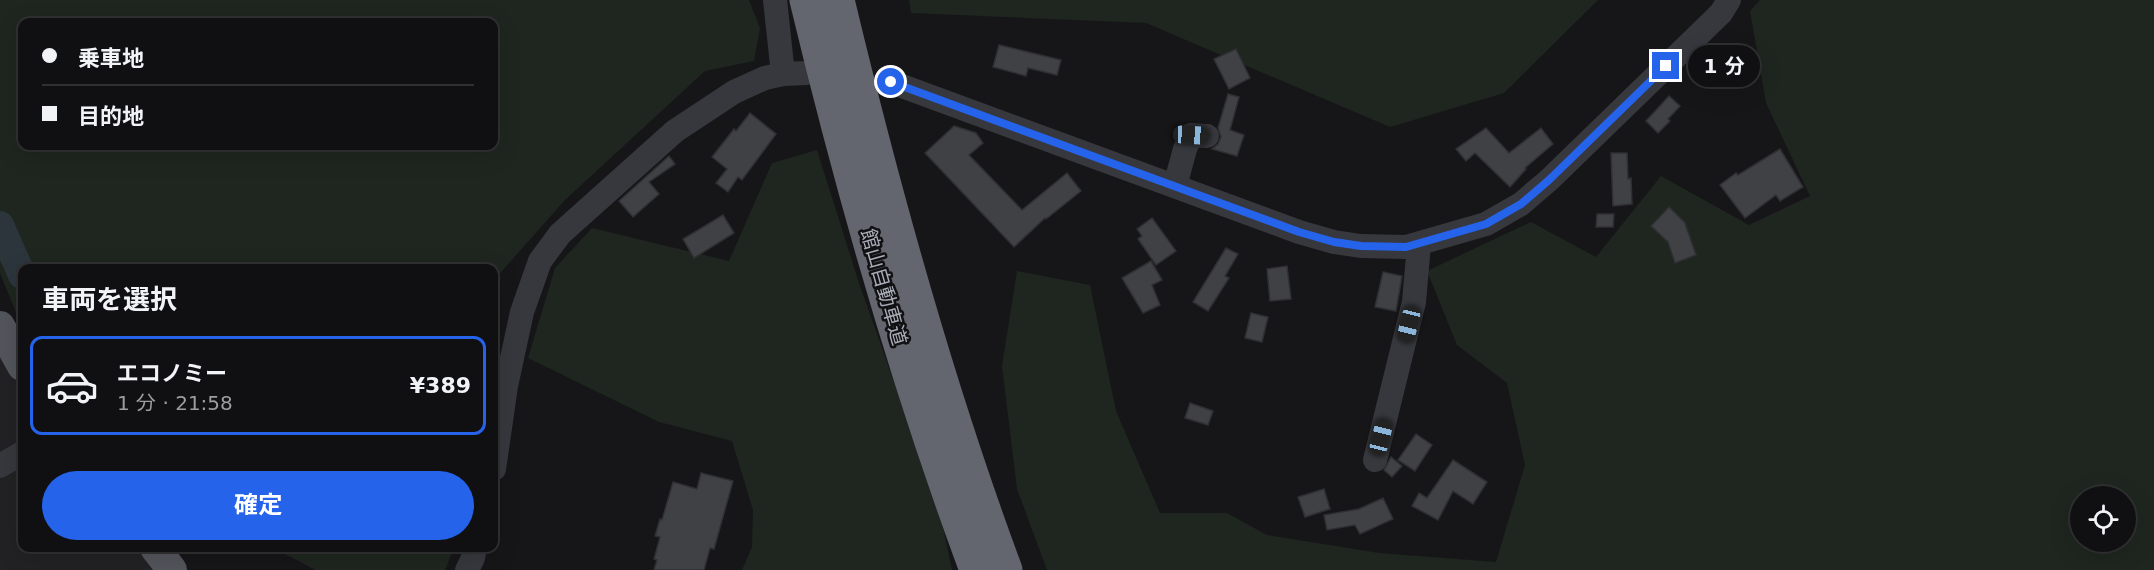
<!DOCTYPE html>
<html lang="ja">
<meta charset="utf-8">
<style>
body{margin:0;font-family:"DejaVu Sans","Noto Sans JP",sans-serif;background:#1e1e20;color:#f1f3f6;height:100vh;display:flex;flex-direction:column;font-size:22px;white-space:nowrap}
*{box-sizing:border-box;margin:0}
p{font-size:20px;color:#9c9d9f}
.icon{flex:none;width:33px;height:33px;fill:none;stroke:currentColor;stroke-width:2;stroke-linecap:round;stroke-linejoin:round}
.map{position:relative;flex:1;overflow:hidden}
.details{position:absolute;left:18px;top:264px;width:480px;height:288px;display:flex;flex-direction:column;background:#101012;border-radius:12px;box-shadow:0 6px 24px #0002,0 0 0 2px #303032}
.details>*{flex:none}
.banner{position:absolute;left:18px;top:18px;width:480px;height:132px;border-radius:12px;box-shadow:0 6px 24px #0002,0 0 0 2px #303032;display:grid;align-content:center;height:132px;padding:0 24px;background:#101012}
.tools{position:absolute;left:2070px;top:486px;display:grid;gap:12px}
.tools a{display:grid;place-items:center;width:66px;height:66px;border-radius:50%;background:#101012;box-shadow:0 6px 24px #0002,0 0 0 2px #303032;font-size:30px}
.end{position:absolute;width:27px;height:27px;margin:-14px;border:8px solid #2563eb;background:#fff;box-shadow:0 0 0 3px #fff}
.from{border-radius:50%}
.bubble{position:absolute;height:42px;border-radius:21px;background:#101012;box-shadow:0 6px 24px #0002,0 0 0 2px #303032;font-size:20px;font-weight:700;line-height:42px;text-align:center}
.car{position:absolute;width:18px;height:36px;margin:-18px -9px;border-radius:8px;box-shadow:0 0 4px 2px #0007;background:linear-gradient(#222 24%,#8ab4d8 0 40%,#222 0 76%,#8ab4d8 0 86%,#222 0)}
.banner b{display:flex;align-items:center;gap:21px;height:57px;font-size:22px}
.banner b+b{border-top:2px solid #303032}
.banner i{width:15px;height:15px;background:#f1f3f6}
ul{padding:0;list-style:none}
li{display:flex;align-items:center;gap:18px;height:99px;margin:0 12px 9px;padding:0 12px;border:3px solid #303032;border-radius:12px}
li div{flex:1}
li b{display:block;font-size:22px}
li em{font-style:normal;font-weight:700}
li.current{border-color:#2563eb}
li>.icon{width:54px;height:54px;stroke-width:1.5}
h2{padding:0 24px;font-size:27px;line-height:72px}
.primary-button{display:flex;gap:12px;margin-top:auto;padding:12px 24px}
.primary-button a{flex:1;height:69px;border-radius:36px;background:#2563eb;color:#fff;font-size:24px;font-weight:700;line-height:69px;text-align:center}
.map>svg:first-child{display:block}
.built{fill:#222225}
.green{fill:#1e261f;fill-rule:evenodd}
.lines{fill:none;stroke-linecap:round;stroke-linejoin:round}
.river{stroke:#2c353c;stroke-width:28}
.building{fill:#404145;stroke:#303034;stroke-width:1.5}
.minor{stroke:#37383d;stroke-width:24}
.major{stroke:#53555c;stroke-width:30}
.highway{stroke:#63666e;stroke-width:33}
.route{stroke:#2563eb;stroke-width:8}
.labels{text-anchor:middle;dominant-baseline:central;stroke-width:5;stroke-linejoin:round;paint-order:stroke}
.street-label{font-size:20px;fill:#a8adb8;stroke:#111113}
</style>
<div class="map">
<svg width="2154" height="570" viewBox="0 0 2154 570">
<rect width="100%" height="100%" fill="#161618"/>
<path class="built" d="M 0,345 L 22,378 L 22,548 L 146,548 L 162,570 L 0,570 Z"/>
<g class="green">
<path d="M 0,0 L 749,0 L 760,28 L 754,61 L 705,71 L 565,200 L 494,280 L 494,268 L 22,268 L 22,327 L 0,273 ZM 494,22 L 494,146 L 22,146 L 22,22 Z"/>
<path d="M 909,0 L 1598,0 L 1504,93 L 1390,127 L 1146,23 L 911,13 Z"/>
<path d="M 1760,0 L 2154,0 L 2154,570 L 1047,570 L 1017,489 L 1002,366 L 1017,271 L 1090,285 L 1116,411 L 1160,513 L 1227,513 L 1267,535 L 1379,553 L 1496,562 L 1525,465 L 1507,383 L 1457,345 L 1427,271 L 1531,222 L 1596,257 L 1661,176 L 1749,225 L 1810,196 L 1766,103 L 1750,11 ZM 2080,496 L 2126,496 L 2126,542 L 2080,542 Z"/>
<path d="M 817,150 L 859,283 L 940,512 L 952,570 L 742,570 L 752,547 L 753,510 L 732,441 L 659,422 L 528,358 L 555,268 L 592,228 L 729,261 L 772,163 Z"/>
<path d="M 273,548 L 454,548 L 445,570 L 316,570 Z"/>
</g>
<g class="lines">
<path class="river" d="M 0,225 L 22,275"/>
</g>
<g class="building">
<path d="M 999,45 L 1061,60 L 1057,75 L 1028,68 L 1026,76 L 993,67 Z"/>
<path d="M 1236,49 L 1250,78 L 1229,89 L 1214,59 Z"/>
<path d="M 1228,94 L 1239,97 L 1230,130 L 1244,135 L 1237,156 L 1212,149 L 1218,144 L 1221,137 L 1218,128 Z"/>
<path d="M 1669,96 L 1680,106 L 1668,119 L 1670,121 L 1658,133 L 1646,121 Z"/>
<path d="M 750,113 L 776,134 L 742,180 L 738,177 L 728,192 L 716,183 L 727,169 L 712,157 L 734,129 L 736,131 Z"/>
<path d="M 954,126 L 976,133 L 983,143 L 969,155 L 1022,210 L 1067,173 L 1081,191 L 1046,219 L 1045,218 L 1014,247 L 925,153 Z"/>
<path d="M 1486,128 L 1509,153 L 1541,128 L 1553,144 L 1525,168 L 1526,169 L 1510,187 L 1475,153 L 1466,161 L 1456,149 Z"/>
<path d="M 1780,149 L 1803,187 L 1780,201 L 1776,195 L 1745,218 L 1720,185 L 1736,173 L 1738,175 Z"/>
<path d="M 1611,153 L 1627,153 L 1628,179 L 1631,178 L 1632,204 L 1613,206 Z"/>
<path d="M 669,156 L 675,164 L 649,182 L 659,194 L 633,217 L 619,201 Z"/>
<path d="M 1669,207 L 1685,223 L 1696,255 L 1675,263 L 1668,242 L 1651,226 Z"/>
<path d="M 1597,214 L 1614,214 L 1613,227 L 1596,227 Z"/>
<path d="M 723,215 L 734,233 L 694,258 L 683,239 Z"/>
<path d="M 1152,218 L 1176,251 L 1156,265 L 1138,239 L 1142,236 L 1137,229 Z"/>
<path d="M 1226,248 L 1238,254 L 1225,276 L 1229,278 L 1208,311 L 1193,302 Z"/>
<path d="M 1151,261 L 1162,280 L 1152,285 L 1160,305 L 1143,313 L 1122,278 Z"/>
<path d="M 1287,266 L 1291,299 L 1270,301 L 1267,269 Z"/>
<path d="M 1383,272 L 1402,276 L 1396,311 L 1375,307 Z"/>
<path d="M 1251,313 L 1268,317 L 1262,342 L 1245,338 Z"/>
<path d="M 1190,403 L 1213,411 L 1208,425 L 1185,418 Z"/>
<path d="M 1416,434 L 1432,445 L 1415,471 L 1398,460 Z"/>
<path d="M 1391,457 L 1402,466 L 1392,477 L 1384,470 Z"/>
<path d="M 1453,460 L 1487,482 L 1473,504 L 1453,491 L 1438,520 L 1412,506 L 1419,493 L 1427,498 Z"/>
<path d="M 701,473 L 733,481 L 714,549 L 710,548 L 704,570 L 654,570 L 657,560 L 654,559 L 660,537 L 655,536 L 660,519 L 662,520 L 673,482 L 697,489 Z"/>
<path d="M 1324,489 L 1330,509 L 1305,517 L 1298,497 Z"/>
<path d="M 1383,498 L 1393,519 L 1360,534 L 1355,525 L 1327,530 L 1324,515 L 1359,509 Z"/>
</g>
<g class="lines">
<g class="minor">
<path d="M 775,0 L 783,74"/>
<path d="M 891,82 L 1299,232 L 1334,242 L 1361,246 L 1406,247 L 1486,224 L 1521,204 L 1549,180 L 1721,13 L 1729,0"/>
<path d="M 1175,186 L 1185,149 L 1191,135 L 1207,136"/>
<path d="M 1375,460 L 1414,302 L 1419,244"/>
<path d="M 0,466 L 22,453"/>
<path d="M 494,469 L 506,386 L 522,312 L 540,261 L 560,234 L 675,131 L 734,92 L 765,78 L 783,74 L 807,73"/>
<path d="M 467,570 L 473,558 L 475,548"/>
</g>
<g class="major">
<path d="M 0,326 L 22,366"/>
<path d="M 155,548 L 172,570"/>
</g>
<g class="highway">
<path d="M 806,0 C 852,192 907,384 976,570"/>
<path d="M 838,0 C 884,192 937,385 1006,570"/>
</g>
</g>
<g class="lines">
<path class="route" d="M 891,82 L 1299,232 L 1334,242 L 1361,246 L 1406,247 L 1486,224 L 1521,204 L 1549,180 L 1666,66"/>
</g>
<g class="labels">
<g class="street-label">
<text transform="translate(884 287) rotate(74)">館山自動車道</text>
</g>
</g>
</svg>
<div class="tools">
<a><svg class="icon" aria-label="locate" viewBox="0 0 24 24"><circle cx="12" cy="12" r="6"/><path d="M12 2v4M12 18v4M2 12h4M18 12h4"/></svg></a>
</div>
<i class="end from" style="left:891px;top:82px"></i>
<i class="end" style="left:1666px;top:66px"></i>
<div class="bubble" style="left:1688px;top:45px;width:72px">1 分</div>
<i class="car" style="left:1191px;top:135px;rotate:93deg"></i>
<i class="car" style="left:1409px;top:324px;rotate:194deg"></i>
<i class="car" style="left:1381px;top:437px;rotate:14deg"></i>
<div class="banner">
<b><i class="from"></i>乗車地</b>
<b><i></i>目的地</b>
</div>
<section class="details">
<h2>車両を選択</h2>
<ul>
<li class="current"><svg class="icon" aria-label="car" viewBox="0 0 24 24"><path d="M5 17H2v-5l4-1 3-4h7l3 4 3 1v5h-3M9 17h6M6 11h13"/><circle cx="7" cy="17" r="2"/><circle cx="17" cy="17" r="2"/></svg><div><b>エコノミー</b><p>1 分 · 21:58</p></div><em>¥389</em></li>
</ul>
<div class="primary-button"><a>確定</a></div>
</section>
</div>
